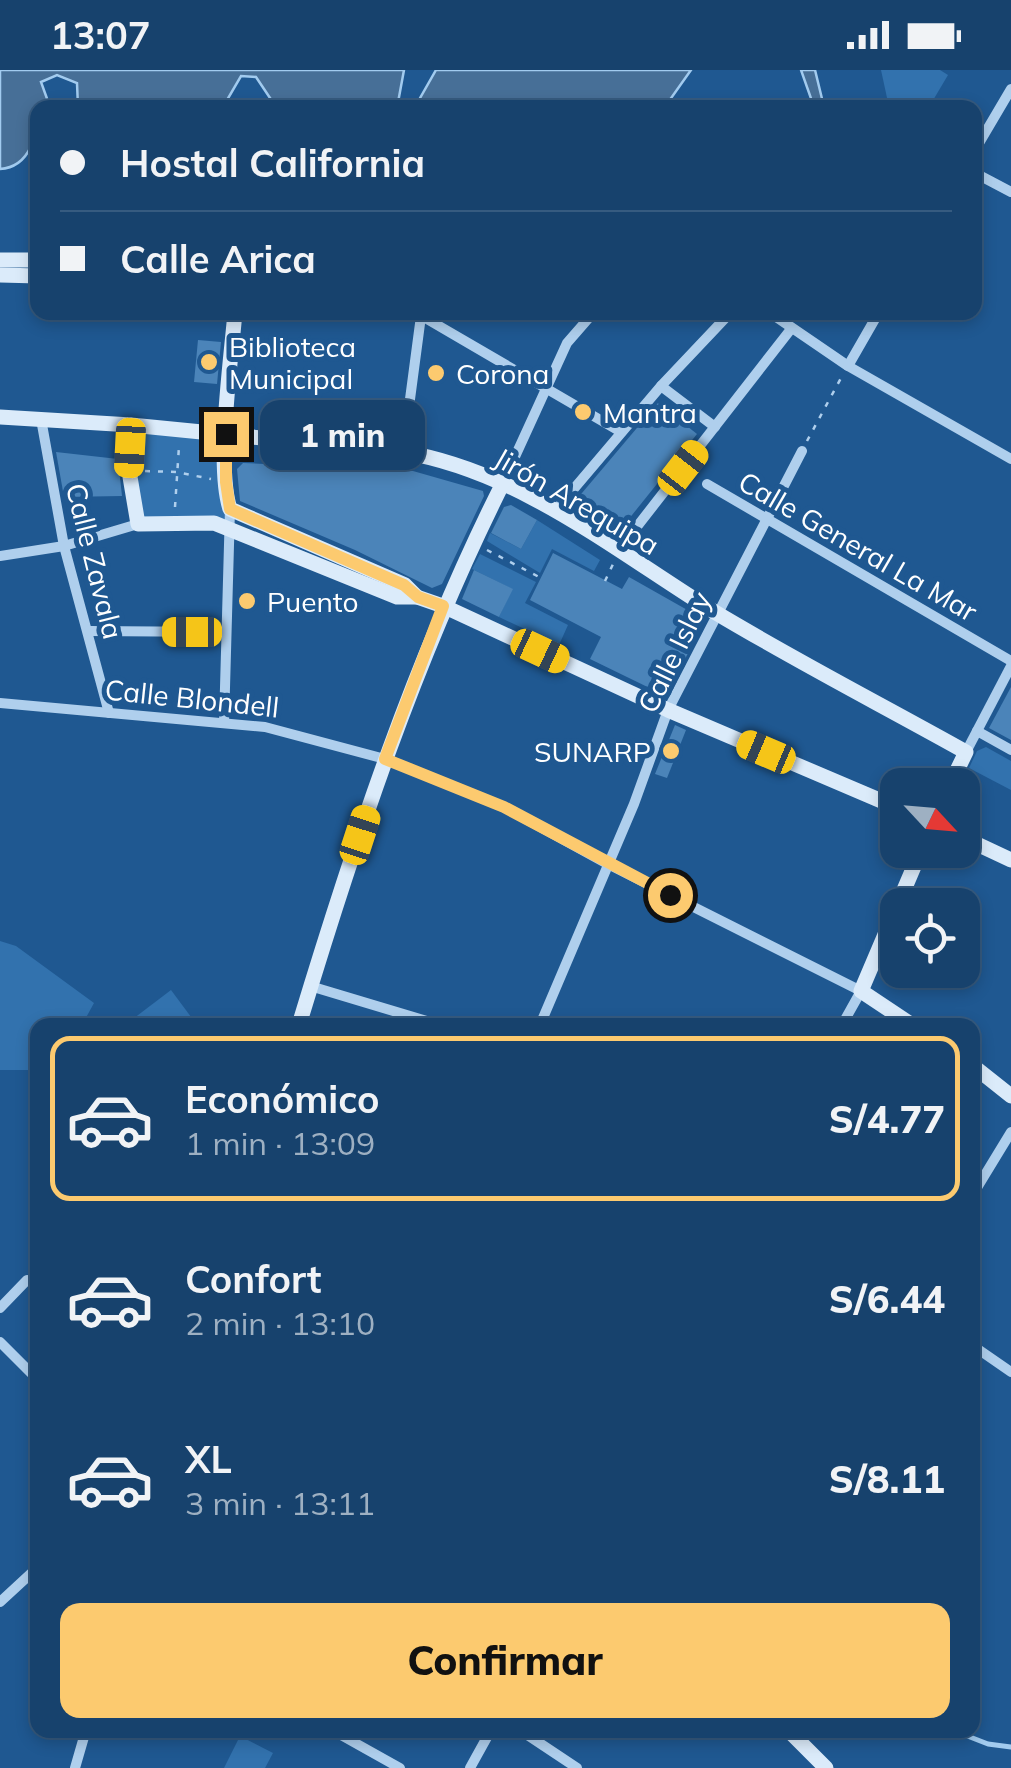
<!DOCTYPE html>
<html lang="es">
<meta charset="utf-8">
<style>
body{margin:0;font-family:Mulish,sans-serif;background:#244d75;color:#f1f3f6;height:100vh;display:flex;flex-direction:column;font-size:38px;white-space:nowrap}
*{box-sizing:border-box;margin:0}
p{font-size:32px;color:#9eb0c2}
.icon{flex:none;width:55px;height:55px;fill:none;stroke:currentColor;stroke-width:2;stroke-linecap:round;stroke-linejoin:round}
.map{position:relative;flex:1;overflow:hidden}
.side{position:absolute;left:30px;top:948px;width:950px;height:720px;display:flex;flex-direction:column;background:#17426d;border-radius:20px;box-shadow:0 5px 15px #0003,0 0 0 2px #365b80}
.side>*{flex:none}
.hud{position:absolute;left:30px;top:30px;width:952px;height:220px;border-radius:20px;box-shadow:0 5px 15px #0003,0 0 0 2px #365b80;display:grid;align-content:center;height:220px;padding:0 30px;background:#17426d}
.needle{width:65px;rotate:116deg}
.buttons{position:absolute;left:880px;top:698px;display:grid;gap:20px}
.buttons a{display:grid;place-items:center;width:100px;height:100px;border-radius:20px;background:#17426d;box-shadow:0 5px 15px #0003,0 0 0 2px #365b80;font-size:50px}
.end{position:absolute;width:45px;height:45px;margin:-22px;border:12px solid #fcca6f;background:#111;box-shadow:0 0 0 5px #111}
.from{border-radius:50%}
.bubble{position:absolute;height:70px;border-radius:20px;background:#17426d;box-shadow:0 5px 15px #0003,0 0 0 2px #365b80;font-size:32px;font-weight:800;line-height:70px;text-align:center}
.car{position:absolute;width:30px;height:60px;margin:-30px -15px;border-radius:12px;box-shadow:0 0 8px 2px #0007;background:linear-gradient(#f5c518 24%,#345 0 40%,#f5c518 0 76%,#345 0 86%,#f5c518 0)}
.hud b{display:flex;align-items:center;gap:35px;height:95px;font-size:38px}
.hud b+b{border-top:2px solid #365b80}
.hud i{width:25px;height:25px;background:#f1f3f6}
ul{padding:18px 0 0;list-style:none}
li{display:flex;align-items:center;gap:30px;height:165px;margin:0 20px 15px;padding:0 10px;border:5px solid transparent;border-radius:20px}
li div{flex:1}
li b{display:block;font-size:38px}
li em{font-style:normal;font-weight:800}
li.current{border-color:#fcca6f}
li>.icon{width:90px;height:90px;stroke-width:1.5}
.action{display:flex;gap:20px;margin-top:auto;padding:20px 30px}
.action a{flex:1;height:115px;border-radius:20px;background:#fcca6f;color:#111;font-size:40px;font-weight:800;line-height:115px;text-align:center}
.status{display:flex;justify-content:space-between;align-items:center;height:70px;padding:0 50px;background:#17426d;direction:ltr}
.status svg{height:28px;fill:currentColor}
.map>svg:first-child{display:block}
.green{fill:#3272ae}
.water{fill:#476f97;stroke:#a2cbef;stroke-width:2.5}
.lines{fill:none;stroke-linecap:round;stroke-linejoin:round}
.stream{stroke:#a2cbef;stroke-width:5}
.building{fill:#4b84b9}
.path{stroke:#afcfed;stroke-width:2.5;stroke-dasharray:5 8;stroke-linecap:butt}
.street{stroke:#afcfed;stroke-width:10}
.secondary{stroke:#dbebfa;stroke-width:15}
.route{stroke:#fcca6f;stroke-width:12}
.poi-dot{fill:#fcca6f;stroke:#1f5891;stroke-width:4}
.labels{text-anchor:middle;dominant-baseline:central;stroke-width:10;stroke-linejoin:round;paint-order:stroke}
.poi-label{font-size:28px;fill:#fff;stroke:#1f5891;text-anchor:start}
.street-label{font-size:28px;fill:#fff;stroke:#1f5891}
</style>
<div class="status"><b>13:07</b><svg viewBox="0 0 49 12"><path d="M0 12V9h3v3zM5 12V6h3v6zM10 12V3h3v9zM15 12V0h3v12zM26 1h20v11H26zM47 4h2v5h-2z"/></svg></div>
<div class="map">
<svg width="1011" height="1698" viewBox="0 0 1011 1698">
<rect width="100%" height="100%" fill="#1f5891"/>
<g class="green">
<path d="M 881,0 L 940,0 L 948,5 L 929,37 L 889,37 Z"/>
<path d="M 131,355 L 226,365 L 228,458 L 138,454 Z"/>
<path d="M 537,450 L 600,490 L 594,501 L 552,479 L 540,503 L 487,471 L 490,463 L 521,479 Z"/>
<path d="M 480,484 L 536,512 L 525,533 L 568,555 L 559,575 L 499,547 L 512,519 L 472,499 Z"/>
<path d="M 986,677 L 1011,691 L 1011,720 L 969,698 L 977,681 Z"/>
<path d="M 0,871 L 16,876 L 94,933 L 82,955 L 38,955 L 37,1000 L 0,1000 Z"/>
<path d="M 171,920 L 197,955 L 125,955 Z"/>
<path d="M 240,1666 L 273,1683 L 265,1698 L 224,1698 Z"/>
</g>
<g class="water">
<path d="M 0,0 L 404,0 L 397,38 L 276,37 L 256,7 L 241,6 L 223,37 L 78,37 L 77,13 L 57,5 L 41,12 L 50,37 L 38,38 C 38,63 31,97 0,99 Z"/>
<path d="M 436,0 L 691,0 L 669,31 L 670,37 L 415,37 Z"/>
<path d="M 801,0 L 815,0 L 824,37 L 814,37 Z"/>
</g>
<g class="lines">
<path class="stream" d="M 952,1660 L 988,1674 L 1011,1677"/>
</g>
<g class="building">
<path d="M 198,270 L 221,272 L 217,314 L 194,312 Z"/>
<path d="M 658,333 L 697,364 L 616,465 L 571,436 Z"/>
<path d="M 56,382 L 118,389 L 122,426 L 64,427 Z"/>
<path d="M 243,393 L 413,401 L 483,421 L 484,426 L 442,514 L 432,518 L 355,480 L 240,431 L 237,399 Z"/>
<path d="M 511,435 L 537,450 L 521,479 L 491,463 L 504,437 Z"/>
<path d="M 553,483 L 622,519 L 629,507 L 705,550 L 666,626 L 590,589 L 601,567 L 530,530 Z"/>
<path d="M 474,500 L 513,519 L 499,547 L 462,529 Z"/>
<path d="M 1011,617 L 1011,670 L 989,658 Z"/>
<path d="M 675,655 L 686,660 L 667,708 L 655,704 Z"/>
</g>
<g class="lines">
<g class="path">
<path d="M 807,371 L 841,308"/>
<path d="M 145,401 L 176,402 L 211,409"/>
<path d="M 175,437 L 179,376"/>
<path d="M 487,480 L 541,508"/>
<path d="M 605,511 L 614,492"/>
</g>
<g class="street">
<path d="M 975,80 L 1011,19"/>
<path d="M 975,103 L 1011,122"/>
<path d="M 415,242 L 621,362"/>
<path d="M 769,242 L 848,296 L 1011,389"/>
<path d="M 848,296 L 879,242"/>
<path d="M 661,316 L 715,357"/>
<path d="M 41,349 L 64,476 L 109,643"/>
<path d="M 403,382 L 421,246"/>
<path d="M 503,413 L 567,273 L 594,242"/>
<path d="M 707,414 L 1011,591"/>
<path d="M 555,441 L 661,316 L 731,242"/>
<path d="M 618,481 L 791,259"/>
<path d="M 0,486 L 64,476 L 138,454"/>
<path d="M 89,561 L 226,562"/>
<path d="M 0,633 L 265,657 L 385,689 L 504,737 L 606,793 L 861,921 L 842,955"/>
<path d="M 224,653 L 230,439"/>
<path d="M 977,661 L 1011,680"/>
<path d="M 966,682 L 1011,596"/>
<path d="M 310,916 L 440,955"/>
<path d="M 540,955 L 634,734 L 668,640 L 802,381"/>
<path d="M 972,1126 L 1011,1062"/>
<path d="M 0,1238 L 27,1210"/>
<path d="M 0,1272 L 38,1310"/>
<path d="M 972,1275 L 1011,1302"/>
<path d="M 0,1532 L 38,1497"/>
<path d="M 332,1660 L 400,1698"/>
<path d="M 520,1660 L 577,1698"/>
<path d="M 75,1698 L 86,1660"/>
<path d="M 470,1698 L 491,1660"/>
</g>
<g class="secondary">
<path d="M 0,190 L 38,190"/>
<path d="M 0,205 L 38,206"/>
<path d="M 235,242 C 231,291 216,396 230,439 L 405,515 L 417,527"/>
<path d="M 0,347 L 131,355 L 403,382 C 519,401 616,481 713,541 C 796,591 882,635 966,682 L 950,715"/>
<path d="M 131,355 L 129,401 L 138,454 L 214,453 L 397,527 L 417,527 L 443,536 L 668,640 L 898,738"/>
<path d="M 962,767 L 1011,790"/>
<path d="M 299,955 C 355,770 416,586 503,413"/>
<path d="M 912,955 L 861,921 L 921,780"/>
<path d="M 972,995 L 1011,1026"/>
<path d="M 788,1660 L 826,1698"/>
</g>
</g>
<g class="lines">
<path class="route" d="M 226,364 L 226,412 L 230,439 L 404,515 L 418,527 L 443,536 L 385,689 L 504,737 L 670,825"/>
</g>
<g class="poi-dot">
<circle cx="209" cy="292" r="10"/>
<circle cx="436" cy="303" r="10"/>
<circle cx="583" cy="342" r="10"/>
<circle cx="247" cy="531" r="10"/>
<circle cx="671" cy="681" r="10"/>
</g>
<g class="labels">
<g class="poi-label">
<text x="229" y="276">Biblioteca<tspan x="229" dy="32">Municipal</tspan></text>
<text x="456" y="303">Corona</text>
<text x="603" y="342">Mantra</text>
<text x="267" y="531">Puento</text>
<text x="651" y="681" text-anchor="end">SUNARP</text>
</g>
<g class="street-label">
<text transform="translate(577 431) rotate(30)">Jirón Arequipa</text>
<text transform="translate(858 476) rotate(30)">Calle General La Mar</text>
<text transform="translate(95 491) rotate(76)">Calle Zavala</text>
<text transform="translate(674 582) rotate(-64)">Calle Islay</text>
<text transform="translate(192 628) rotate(6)">Calle Blondell</text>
</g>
</g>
</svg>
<div class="buttons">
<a><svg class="needle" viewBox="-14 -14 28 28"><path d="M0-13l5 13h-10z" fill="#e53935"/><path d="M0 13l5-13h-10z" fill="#9eb0c2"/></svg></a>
<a><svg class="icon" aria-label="locate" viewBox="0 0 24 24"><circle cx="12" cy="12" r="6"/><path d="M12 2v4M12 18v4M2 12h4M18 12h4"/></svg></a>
</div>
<i class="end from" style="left:670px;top:825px"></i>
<i class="end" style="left:226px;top:364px"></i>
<div class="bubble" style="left:260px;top:330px;width:165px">1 min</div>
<i class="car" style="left:130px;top:378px;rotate:183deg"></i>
<i class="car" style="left:683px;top:398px;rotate:38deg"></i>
<i class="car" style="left:192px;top:562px;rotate:270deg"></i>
<i class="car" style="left:540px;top:581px;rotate:115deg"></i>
<i class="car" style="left:766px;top:682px;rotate:293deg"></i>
<i class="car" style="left:360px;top:765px;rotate:18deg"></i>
<div class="hud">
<b><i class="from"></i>Hostal California</b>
<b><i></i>Calle Arica</b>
</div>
<section class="side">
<ul>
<li class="current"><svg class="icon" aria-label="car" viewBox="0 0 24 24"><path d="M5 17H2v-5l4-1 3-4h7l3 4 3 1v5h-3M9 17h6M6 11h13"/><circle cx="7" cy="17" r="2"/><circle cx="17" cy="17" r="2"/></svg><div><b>Económico</b><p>1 min · 13:09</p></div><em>S/4.77</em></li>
<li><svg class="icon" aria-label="car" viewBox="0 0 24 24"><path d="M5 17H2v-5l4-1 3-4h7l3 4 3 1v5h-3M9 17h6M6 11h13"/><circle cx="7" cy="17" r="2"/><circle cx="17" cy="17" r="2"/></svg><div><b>Confort</b><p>2 min · 13:10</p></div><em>S/6.44</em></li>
<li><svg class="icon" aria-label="car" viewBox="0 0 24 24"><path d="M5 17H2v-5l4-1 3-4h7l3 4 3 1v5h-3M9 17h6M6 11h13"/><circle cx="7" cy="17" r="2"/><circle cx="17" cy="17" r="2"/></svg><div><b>XL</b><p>3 min · 13:11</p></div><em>S/8.11</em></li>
</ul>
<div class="action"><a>Confirmar</a></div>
</section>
</div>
